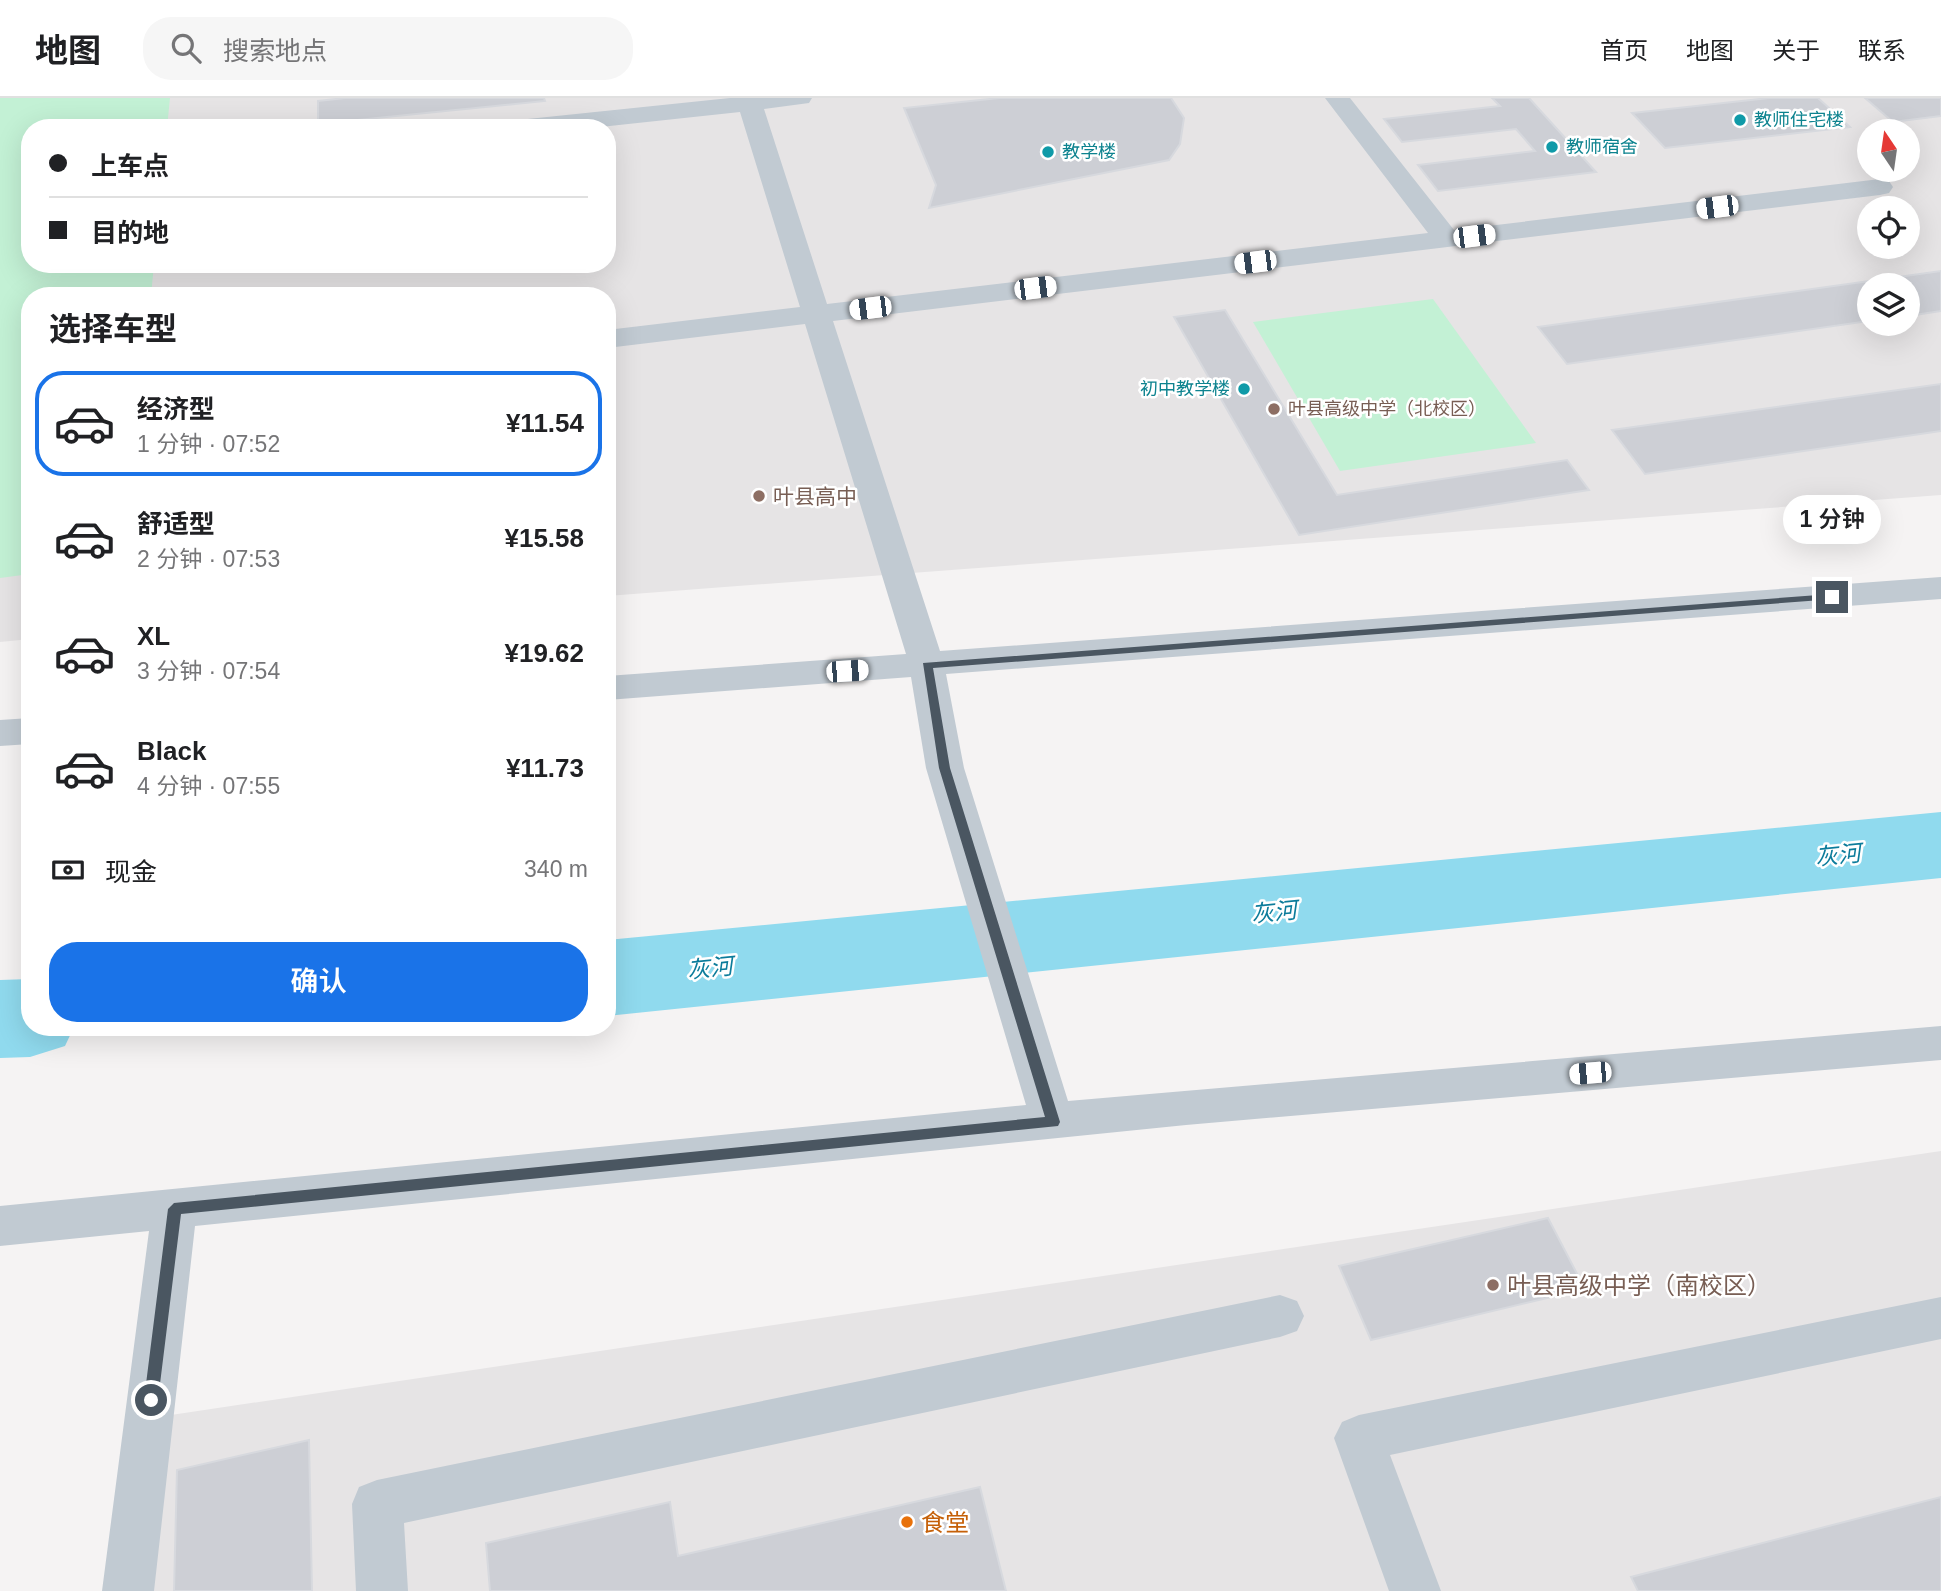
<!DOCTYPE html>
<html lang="zh">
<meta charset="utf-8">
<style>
body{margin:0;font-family:Helvetica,"Noto Sans SC",sans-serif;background:#f6f6f6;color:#202124;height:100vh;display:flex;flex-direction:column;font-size:26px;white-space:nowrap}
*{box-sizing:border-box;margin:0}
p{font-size:23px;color:#757577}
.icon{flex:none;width:38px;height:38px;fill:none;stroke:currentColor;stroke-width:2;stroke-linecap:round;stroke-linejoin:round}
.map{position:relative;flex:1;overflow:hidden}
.panel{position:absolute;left:21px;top:189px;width:595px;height:749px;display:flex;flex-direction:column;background:#fff;border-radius:28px;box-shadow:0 7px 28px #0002}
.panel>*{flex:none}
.top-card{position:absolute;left:21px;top:21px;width:595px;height:154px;border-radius:28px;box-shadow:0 7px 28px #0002;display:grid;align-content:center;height:154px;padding:0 28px;background:#fff}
.needle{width:46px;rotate:347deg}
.fabs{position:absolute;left:1857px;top:21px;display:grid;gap:14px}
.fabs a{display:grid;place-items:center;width:63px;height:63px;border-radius:50%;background:#fff;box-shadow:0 7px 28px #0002;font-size:35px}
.end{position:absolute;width:32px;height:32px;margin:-16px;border:9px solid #4a5661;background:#fff;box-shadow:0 0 0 4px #fff}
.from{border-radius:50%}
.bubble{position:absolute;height:49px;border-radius:24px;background:#fff;box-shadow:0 7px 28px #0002;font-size:23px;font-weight:600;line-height:49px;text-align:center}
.car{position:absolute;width:21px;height:42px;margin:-21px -10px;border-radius:9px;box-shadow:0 0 5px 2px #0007;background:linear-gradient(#fff 24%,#345 0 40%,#fff 0 76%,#345 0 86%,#fff 0)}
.top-card b{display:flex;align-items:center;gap:24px;height:66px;font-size:26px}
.top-card b+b{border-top:2px solid #e0e0e0}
.top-card i{width:18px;height:18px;background:#202124}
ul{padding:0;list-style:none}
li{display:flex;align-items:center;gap:21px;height:105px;margin:0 14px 10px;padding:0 14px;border:4px solid transparent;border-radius:28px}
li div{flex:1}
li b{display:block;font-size:26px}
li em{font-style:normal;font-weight:600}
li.active{border-color:#1a73e8}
li>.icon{width:63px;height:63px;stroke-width:1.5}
h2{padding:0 28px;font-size:32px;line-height:84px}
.pay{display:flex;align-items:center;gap:18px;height:77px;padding:0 28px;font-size:26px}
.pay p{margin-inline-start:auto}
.action{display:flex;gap:14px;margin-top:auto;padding:14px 28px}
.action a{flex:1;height:80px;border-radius:28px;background:#1a73e8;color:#fff;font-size:28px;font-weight:600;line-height:80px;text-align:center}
header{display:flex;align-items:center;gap:42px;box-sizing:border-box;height:98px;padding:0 35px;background:#fff;border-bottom:2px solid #e0e0e0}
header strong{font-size:33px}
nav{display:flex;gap:38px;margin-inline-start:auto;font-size:24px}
.search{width:490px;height:63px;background:#f6f6f6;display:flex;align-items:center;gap:18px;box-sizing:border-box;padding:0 24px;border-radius:28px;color:#757577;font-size:26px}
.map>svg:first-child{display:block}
.education{fill:#e6e4e5;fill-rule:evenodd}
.green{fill:#c3f1d5}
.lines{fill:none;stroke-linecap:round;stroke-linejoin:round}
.river{fill:#90daee;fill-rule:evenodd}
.building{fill:#cdcfd5;stroke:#d7d9de;stroke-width:2}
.minor{fill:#c1cad2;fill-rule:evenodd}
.route{fill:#4a5661}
.culture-dot{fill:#0f9aa8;stroke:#fff;stroke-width:2.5}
.education-dot{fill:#8d6e63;stroke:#fff;stroke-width:2.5}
.food-dot{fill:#e8710a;stroke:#fff;stroke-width:2.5}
.labels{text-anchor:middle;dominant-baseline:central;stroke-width:5;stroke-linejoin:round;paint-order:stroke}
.far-culture-label{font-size:18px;fill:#0d838f;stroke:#fff;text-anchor:start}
.far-education-label{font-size:18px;fill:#785e54;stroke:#fff;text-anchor:start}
.education-label{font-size:21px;fill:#785e54;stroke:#fff;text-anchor:start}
.water-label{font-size:23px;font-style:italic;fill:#0c7c9b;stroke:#fff}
.near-education-label{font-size:24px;fill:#785e54;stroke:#fff;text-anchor:start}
.near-food-label{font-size:24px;fill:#c56008;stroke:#fff;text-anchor:start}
</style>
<header>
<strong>地图</strong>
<div class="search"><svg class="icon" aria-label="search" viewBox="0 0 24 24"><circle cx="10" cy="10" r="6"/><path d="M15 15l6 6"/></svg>搜索地点</div>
<nav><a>首页</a><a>地图</a><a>关于</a><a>联系</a></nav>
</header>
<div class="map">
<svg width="1941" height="1493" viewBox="0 0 1941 1493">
<rect width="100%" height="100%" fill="#f5f3f3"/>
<g class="education">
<path d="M 0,0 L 1941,0 L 1941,397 L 607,498 L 607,198 L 30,198 L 30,541 L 0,544 ZM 30,30 L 607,30 L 607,166 L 30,166 ZM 1869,33 L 1908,33 L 1908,72 L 1869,72 ZM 1869,110 L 1908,110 L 1908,149 L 1869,149 ZM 1869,187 L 1908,187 L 1908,226 L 1869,226 Z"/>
<path d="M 1941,1053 L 1941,1493 L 134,1493 L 151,1320 Z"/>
</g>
<g class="green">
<path d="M 0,0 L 170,0 L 167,30 L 30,30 L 30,166 L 154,166 L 151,198 L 30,198 L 30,476 L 0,480 Z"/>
<path d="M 1433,201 L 1536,345 L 1340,373 L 1253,224 Z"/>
</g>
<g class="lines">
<g class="river">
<path d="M 1941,714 L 1941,780 L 607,918 L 607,842 Z"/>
<path d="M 30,881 L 30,929 L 74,929 L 65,948 L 30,959 L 0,960 L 0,882 Z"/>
</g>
</g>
<g class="building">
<path d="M 345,0 L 544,0 L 545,3 L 318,26 L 318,3 Z"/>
<path d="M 999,0 L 1171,0 L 1184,20 L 1180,46 L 1169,62 L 929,110 L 936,87 L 904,10 Z"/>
<path d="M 1492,0 L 1529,0 L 1596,74 L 1438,93 L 1418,67 L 1535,53 L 1516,31 L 1402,44 L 1384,21 L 1500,8 Z"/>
<path d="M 1769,0 L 1818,0 L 1850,29 L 1665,50 L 1632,15 Z"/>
<path d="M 1865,0 L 1941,0 L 1941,18 L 1893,24 Z"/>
<path d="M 1941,173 L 1941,213 L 1908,218 L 1908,187 L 1869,187 L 1869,223 L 1567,266 L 1538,229 Z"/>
<path d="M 1225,212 L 1337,397 L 1567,362 L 1589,392 L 1299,437 L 1174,219 Z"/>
<path d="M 1941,286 L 1941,333 L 1645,376 L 1612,332 Z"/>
<path d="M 1548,1120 L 1585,1191 L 1371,1242 L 1339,1168 Z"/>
<path d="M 309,1342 L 312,1493 L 174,1493 L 177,1372 Z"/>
<path d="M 980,1389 L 1006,1493 L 490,1493 L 486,1445 L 670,1404 L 678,1458 Z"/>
<path d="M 1941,1399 L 1941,1493 L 1638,1493 L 1631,1479 Z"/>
</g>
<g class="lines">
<g class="minor">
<path d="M 730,0 L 812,0 L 809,5 L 764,11 L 827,206 L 1428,135 L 1325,0 L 1350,0 L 1454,132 L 1880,81 L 1889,83 L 1893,89 L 1889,95 L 1880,97 L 833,223 L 940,553 L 1941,479 L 1941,501 L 946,576 L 964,670 L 1068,1003 L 1941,928 L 1941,962 L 1186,1027 L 195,1128 L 154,1493 L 102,1493 L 149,1133 L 0,1148 L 0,1108 L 1026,1007 L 926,670 L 911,579 L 607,602 L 607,578 L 906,556 L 805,226 L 607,250 L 607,232 L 800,209 L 740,14 L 591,30 L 506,30 L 509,25 L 518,22 Z"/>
<path d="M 30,620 L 30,646 L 0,648 L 0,622 Z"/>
<path d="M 1280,1197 L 1297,1203 L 1304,1218 L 1297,1233 L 1280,1239 L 404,1425 L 408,1493 L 356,1493 L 352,1406 L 359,1389 L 377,1382 Z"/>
<path d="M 1941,1199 L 1941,1241 L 1390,1357 L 1441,1493 L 1389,1493 L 1334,1340 L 1342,1324 L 1359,1317 Z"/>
</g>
</g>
<path class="route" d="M 1832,496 L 1837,499 L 1835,501 L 933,570 L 950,670 L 1060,1024 L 1058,1028 L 181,1116 L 158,1302 L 151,1308 L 146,1307 L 144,1302 L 168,1111 L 174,1105 L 1045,1019 L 939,670 L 923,565 Z"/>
<g class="culture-dot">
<circle cx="1740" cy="22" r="7"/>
<circle cx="1552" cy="49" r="7"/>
<circle cx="1048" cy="54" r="7"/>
<circle cx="1244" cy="291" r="7"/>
</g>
<g class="education-dot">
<circle cx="1274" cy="311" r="7"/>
<circle cx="759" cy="398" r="7"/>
<circle cx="1493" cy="1187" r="7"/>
</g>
<circle class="food-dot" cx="907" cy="1424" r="7"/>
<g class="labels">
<g class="far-culture-label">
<text x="1754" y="22">教师住宅楼</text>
<text x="1566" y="49">教师宿舍</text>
<text x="1062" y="54">教学楼</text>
<text x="1230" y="291" text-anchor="end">初中教学楼</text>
</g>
<g class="far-education-label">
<text x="1288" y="311">叶县高级中学（北校区）</text>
</g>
<g class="education-label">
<text x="773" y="398">叶县高中</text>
</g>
<g class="water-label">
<text transform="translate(1838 757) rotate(-6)">灰河</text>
<text transform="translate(1274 814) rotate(-6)">灰河</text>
<text transform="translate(710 870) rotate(-6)">灰河</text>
</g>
<g class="near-education-label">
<text x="1507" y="1187">叶县高级中学（南校区）</text>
</g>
<g class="near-food-label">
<text x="921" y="1424">食堂</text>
</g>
</g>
</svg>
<div class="fabs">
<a><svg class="needle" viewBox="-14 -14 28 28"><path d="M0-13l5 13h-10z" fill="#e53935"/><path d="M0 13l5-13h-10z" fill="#757577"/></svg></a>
<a><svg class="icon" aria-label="locate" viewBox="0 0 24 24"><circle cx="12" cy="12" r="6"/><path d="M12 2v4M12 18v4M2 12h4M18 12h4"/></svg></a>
<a><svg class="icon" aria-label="layers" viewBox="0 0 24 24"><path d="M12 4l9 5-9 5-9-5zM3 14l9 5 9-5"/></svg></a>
</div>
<i class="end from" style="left:151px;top:1302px"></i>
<i class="end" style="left:1832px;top:499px"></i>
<div class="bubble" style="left:1783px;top:397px;width:98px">1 分钟</div>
<i class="car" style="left:1717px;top:109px;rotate:263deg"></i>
<i class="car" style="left:1474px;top:138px;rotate:83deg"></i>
<i class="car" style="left:1255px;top:164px;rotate:263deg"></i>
<i class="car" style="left:1035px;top:190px;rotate:83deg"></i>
<i class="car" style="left:870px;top:210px;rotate:263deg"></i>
<i class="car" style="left:847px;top:573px;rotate:86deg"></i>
<i class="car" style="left:1590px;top:975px;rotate:265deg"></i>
<div class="top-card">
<b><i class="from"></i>上车点</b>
<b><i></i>目的地</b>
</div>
<section class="panel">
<h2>选择车型</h2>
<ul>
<li class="active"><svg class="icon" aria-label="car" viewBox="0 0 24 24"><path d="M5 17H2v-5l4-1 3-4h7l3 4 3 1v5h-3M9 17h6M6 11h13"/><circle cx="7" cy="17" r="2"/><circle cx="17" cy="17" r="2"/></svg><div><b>经济型</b><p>1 分钟 · 07:52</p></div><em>¥11.54</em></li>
<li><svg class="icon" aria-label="car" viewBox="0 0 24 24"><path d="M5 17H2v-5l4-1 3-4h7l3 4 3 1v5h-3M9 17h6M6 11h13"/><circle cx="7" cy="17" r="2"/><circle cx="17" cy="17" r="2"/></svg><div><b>舒适型</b><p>2 分钟 · 07:53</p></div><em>¥15.58</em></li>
<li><svg class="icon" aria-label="car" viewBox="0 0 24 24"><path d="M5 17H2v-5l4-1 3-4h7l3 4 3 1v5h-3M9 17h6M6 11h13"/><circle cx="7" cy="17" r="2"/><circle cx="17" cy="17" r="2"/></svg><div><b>XL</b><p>3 分钟 · 07:54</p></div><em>¥19.62</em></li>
<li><svg class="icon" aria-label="car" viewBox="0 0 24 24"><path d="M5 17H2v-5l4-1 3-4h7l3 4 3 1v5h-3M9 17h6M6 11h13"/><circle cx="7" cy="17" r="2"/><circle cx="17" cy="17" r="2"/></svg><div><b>Black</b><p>4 分钟 · 07:55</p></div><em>¥11.73</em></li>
</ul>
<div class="pay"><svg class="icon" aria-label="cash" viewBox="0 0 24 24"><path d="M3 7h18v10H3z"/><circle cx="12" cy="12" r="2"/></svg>现金<p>340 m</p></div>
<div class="action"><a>确认</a></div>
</section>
</div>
